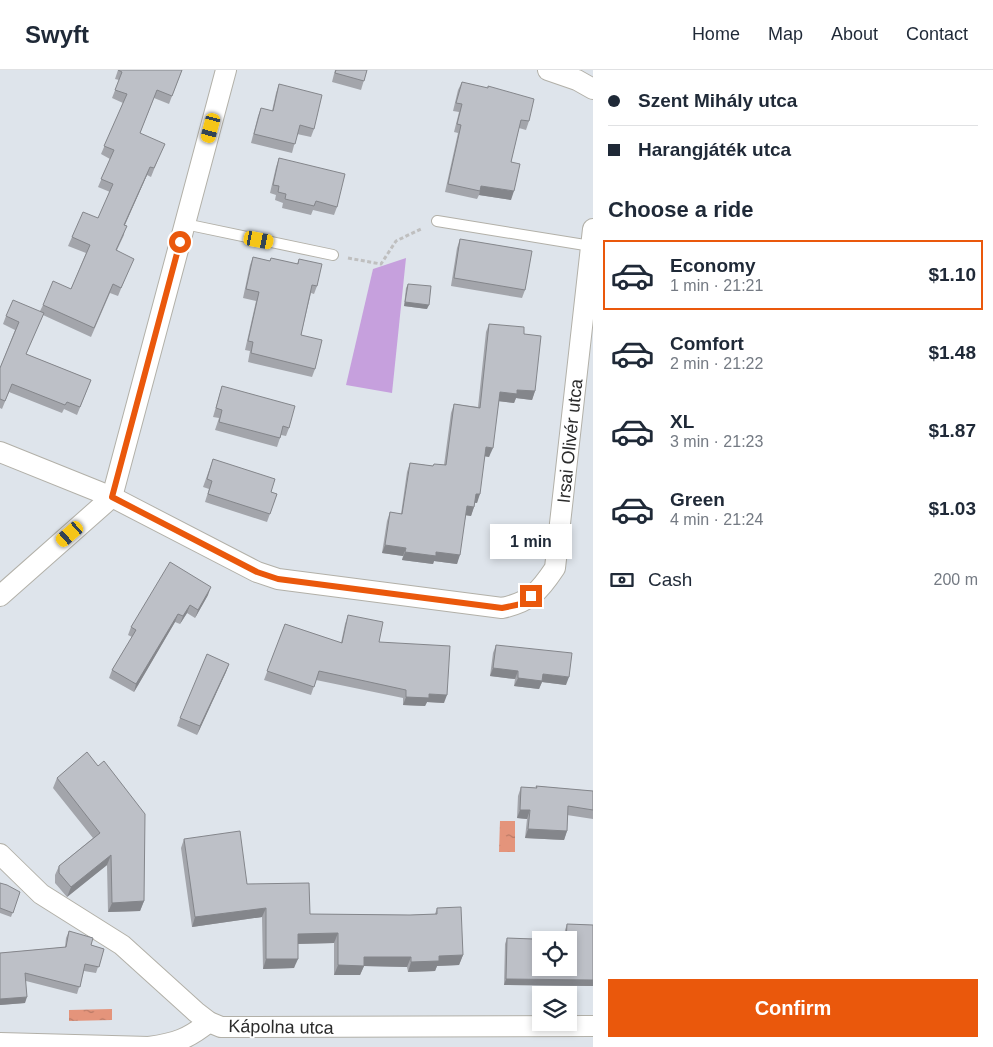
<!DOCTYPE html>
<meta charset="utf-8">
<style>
body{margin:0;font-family:Helvetica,sans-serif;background:#f2f2f3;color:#1f2937;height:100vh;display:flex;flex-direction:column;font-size:19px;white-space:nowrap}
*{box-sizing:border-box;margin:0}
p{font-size:16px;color:#747a83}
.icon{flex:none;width:28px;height:28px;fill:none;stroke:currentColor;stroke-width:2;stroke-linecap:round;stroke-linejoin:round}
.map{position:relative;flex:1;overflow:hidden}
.sheet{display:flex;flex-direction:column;background:#fff;width:400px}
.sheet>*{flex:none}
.hud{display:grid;align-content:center;height:110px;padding:0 15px;background:#fff}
.tools{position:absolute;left:532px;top:861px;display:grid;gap:10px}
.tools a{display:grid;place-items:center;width:45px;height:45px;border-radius:0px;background:#fff;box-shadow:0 2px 8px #0003;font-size:25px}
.end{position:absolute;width:22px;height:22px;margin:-11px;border:6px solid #ea580c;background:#fff;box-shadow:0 0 0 2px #fff}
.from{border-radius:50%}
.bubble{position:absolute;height:35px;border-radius:0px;background:#fff;box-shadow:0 2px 8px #0003;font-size:16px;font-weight:600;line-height:35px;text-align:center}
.car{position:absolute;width:15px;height:30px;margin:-15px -8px;border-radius:6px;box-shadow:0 0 4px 1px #0007;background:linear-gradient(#f5c518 24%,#345 0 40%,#f5c518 0 76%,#345 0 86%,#f5c518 0)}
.hud b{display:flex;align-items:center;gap:18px;height:48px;font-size:19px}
.hud b+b{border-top:1px solid #e0e1e3}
.hud i{width:12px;height:12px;background:#1f2937}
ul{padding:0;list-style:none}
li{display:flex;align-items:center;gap:15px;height:70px;margin:0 10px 8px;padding:0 5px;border:2px solid transparent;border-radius:0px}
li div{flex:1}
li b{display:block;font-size:19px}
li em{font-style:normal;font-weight:600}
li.selected{border-color:#ea580c}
li>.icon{width:45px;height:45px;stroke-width:1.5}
h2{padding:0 15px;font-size:22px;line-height:60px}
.pay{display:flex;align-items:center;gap:12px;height:55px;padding:0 15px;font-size:19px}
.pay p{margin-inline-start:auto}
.primary-button{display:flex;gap:10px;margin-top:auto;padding:10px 15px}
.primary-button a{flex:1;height:58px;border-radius:0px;background:#ea580c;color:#fff;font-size:20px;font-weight:600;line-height:58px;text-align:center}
header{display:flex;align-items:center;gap:30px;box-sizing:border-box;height:70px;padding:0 25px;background:#fff;border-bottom:1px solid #e0e1e3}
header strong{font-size:24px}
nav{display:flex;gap:28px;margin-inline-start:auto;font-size:18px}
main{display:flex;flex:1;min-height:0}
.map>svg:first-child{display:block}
.green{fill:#c6a0dd}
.water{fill:url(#water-ripples)}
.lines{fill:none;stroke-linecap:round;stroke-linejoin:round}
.service-casing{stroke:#b2b0a8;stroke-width:12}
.minor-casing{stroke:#b2b0a8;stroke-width:22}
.path{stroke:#bfbfbf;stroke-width:3;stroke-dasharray:4 2.5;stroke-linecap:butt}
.service{stroke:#fff;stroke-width:10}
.minor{stroke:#fff;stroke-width:20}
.wall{fill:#a3a5ab}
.shaded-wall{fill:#84868b}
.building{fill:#bdc0c7;stroke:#84868b}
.route{stroke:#ea580c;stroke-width:6}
.labels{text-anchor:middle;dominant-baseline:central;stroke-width:4;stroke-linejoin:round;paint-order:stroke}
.street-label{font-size:18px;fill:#2b2b2b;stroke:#fff}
</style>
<header>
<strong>Swyft</strong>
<nav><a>Home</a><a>Map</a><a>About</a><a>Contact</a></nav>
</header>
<main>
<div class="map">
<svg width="593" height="977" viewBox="0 0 593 977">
<defs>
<pattern id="water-ripples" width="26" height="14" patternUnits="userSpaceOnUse" patternTransform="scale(1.25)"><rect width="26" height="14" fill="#e4947b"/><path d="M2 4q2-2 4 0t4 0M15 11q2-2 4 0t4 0" fill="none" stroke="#b97965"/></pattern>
</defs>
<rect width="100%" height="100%" fill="#dee4eb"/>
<path class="green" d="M 406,188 L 392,323 L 346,315 L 373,199 Z"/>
<g class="water">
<path d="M 500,751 L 515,751 L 515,782 L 499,782 Z"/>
<path d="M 112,939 L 112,950 L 69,951 L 69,940 Z"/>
</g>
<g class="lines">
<defs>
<g id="service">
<path d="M 437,151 L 591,176"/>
<path d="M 185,154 L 333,185"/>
</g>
<g id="minor">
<path d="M 548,0 L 577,10 L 593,19"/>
<path d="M 0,382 L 112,427 L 257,502 L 278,509 L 502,538 C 530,532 539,522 555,498 L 593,159"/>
<path d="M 0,526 L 112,427 L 226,0"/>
<path d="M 0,784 L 41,824 L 122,875 L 196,942 L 209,952 L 221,957 L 593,956"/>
<path d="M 0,973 L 149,977 C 176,973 188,969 209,952"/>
</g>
</defs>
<use href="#service" class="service-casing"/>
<use href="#minor" class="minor-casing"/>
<path class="path" d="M 348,188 L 381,194 L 396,171 L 423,158"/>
<use href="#service" class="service"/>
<use href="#minor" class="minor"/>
</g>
<g class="wall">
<path d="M 118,0 L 182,0 L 169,34 L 154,28 L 140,63 L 161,82 L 151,107 L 147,105 L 125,155 L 124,165 L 117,180 L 130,197 L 118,226 L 110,223 L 91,267 L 43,245 L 26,284 L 91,310 L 77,345 L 64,339 L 62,343 L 9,322 L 2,339 L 0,338 L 0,298 L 15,260 L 3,254 L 6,246 L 40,241 L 43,235 L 71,219 L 86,183 L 68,176 L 72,167 L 98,148 L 110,122 L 98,117 L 110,89 L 101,84 L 123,33 L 112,28 L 119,10 L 115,9 Z"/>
<path d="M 335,0 L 367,0 L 361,20 L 332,12 Z"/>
<path d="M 462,12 L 529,51 L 526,60 L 519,58 L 511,92 L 511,130 L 479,125 L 477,129 L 445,122 L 458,63 L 454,62 L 459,42 L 453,41 L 458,20 Z"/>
<path d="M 279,14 L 314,59 L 311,67 L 297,64 L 292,83 L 251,73 L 258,46 L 261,38 L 272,41 L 276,23 Z"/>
<path d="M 279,88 L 337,137 L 334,145 L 313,140 L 311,145 L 282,138 L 283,133 L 275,130 L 276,125 L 270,123 L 276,97 Z"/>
<path d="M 460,169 L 525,220 L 522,228 L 451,216 L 457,178 Z"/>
<path d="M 253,187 L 270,191 L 271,188 L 297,194 L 299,189 L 317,216 L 314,224 L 311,223 L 301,265 L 315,299 L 312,307 L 248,292 L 250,281 L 245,280 L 256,231 L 243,228 L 250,195 Z"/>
<path d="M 408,214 L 427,239 L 404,236 L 406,218 Z"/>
<path d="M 489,254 L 524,264 L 535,321 L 532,330 L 516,328 L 514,333 L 499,331 L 489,387 L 485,386 L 477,433 L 475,433 L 474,437 L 471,446 L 466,445 L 457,494 L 434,491 L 433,494 L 402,490 L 403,486 L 382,483 L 387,451 L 390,442 L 401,444 L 407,402 L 410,393 L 433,396 L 444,395 L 451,343 L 454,334 L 478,337 L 486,262 Z"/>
<path d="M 222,316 L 289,358 L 286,366 L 281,365 L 277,377 L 215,360 L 219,348 L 213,347 Z"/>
<path d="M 213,389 L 271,422 L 277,424 L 267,452 L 205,432 L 209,419 L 203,417 Z"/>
<path d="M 208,525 L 195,548 L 187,543 L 180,554 L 175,552 L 134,622 L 109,608 L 112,600 L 132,567 L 128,565 L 131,557 Z"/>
<path d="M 348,545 L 379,572 L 444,633 L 427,632 L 425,636 L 403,635 L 403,628 L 316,610 L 311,625 L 264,610 L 285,554 L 341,573 L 345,554 Z"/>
<path d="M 496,575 L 566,615 L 542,612 L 539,619 L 514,616 L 515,609 L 490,606 L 493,583 Z"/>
<path d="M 229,594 L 226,602 L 197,665 L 177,656 L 180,648 Z"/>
<path d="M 87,682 L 144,831 L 140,841 L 108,842 L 107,795 L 67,827 L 55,813 L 55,805 L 59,796 L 93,768 L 53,718 L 57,708 Z"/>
<path d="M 536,716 L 593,721 L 593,749 L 567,745 L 567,761 L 564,770 L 525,768 L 527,749 L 517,748 L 518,726 L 521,717 L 536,718 Z"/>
<path d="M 184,769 L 247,814 L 310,844 L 410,845 L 435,844 L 437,838 L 463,885 L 459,895 L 437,896 L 435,901 L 408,902 L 407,897 L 364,896 L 360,905 L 334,905 L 334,873 L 298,874 L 294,898 L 263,899 L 262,847 L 192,857 L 181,778 Z"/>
<path d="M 0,813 L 20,822 L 11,847 L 0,843 Z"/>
<path d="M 567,854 L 593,855 L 593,916 L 504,915 L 505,874 L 507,868 L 564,870 L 565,860 Z"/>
<path d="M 69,861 L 91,875 L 104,879 L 96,903 L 84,901 L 77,924 L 26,911 L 25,933 L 0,935 L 0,883 L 65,877 L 66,868 Z"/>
</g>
<g class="shaded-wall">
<path d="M 150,97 L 147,105 L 121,163 L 124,155 Z"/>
<path d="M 481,116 L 514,121 L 511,130 L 479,125 Z"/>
<path d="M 405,232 L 429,235 L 427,239 L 404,236 Z"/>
<path d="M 517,320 L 535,321 L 532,330 L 516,328 L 514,333 L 497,331 L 500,322 Z"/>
<path d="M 486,377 L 493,378 L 489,387 L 483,386 Z"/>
<path d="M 476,424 L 480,424 L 477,433 L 473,432 Z"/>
<path d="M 467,436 L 474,437 L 471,446 L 464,445 Z"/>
<path d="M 385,475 L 406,478 L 403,486 L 382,483 Z"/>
<path d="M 405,482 L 436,482 L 460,485 L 457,494 L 434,491 L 433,494 L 402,490 Z"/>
<path d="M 211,517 L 208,525 L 195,548 L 198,540 Z"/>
<path d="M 190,535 L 187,543 L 180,554 L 183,546 Z"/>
<path d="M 178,544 L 175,552 L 134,622 L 136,614 Z"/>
<path d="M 229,594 L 226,602 L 197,665 L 200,656 Z"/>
<path d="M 493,598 L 518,601 L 515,609 L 490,606 Z"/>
<path d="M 543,604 L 569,607 L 566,615 L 542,612 L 539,619 L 514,616 L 518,608 Z"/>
<path d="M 429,624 L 447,625 L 444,633 L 427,632 L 425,636 L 403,635 L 406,627 Z"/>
<path d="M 520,740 L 530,740 L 527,749 L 517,748 Z"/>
<path d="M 528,759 L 567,761 L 564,770 L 525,768 Z"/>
<path d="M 111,785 L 107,795 L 67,827 L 71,817 Z"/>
<path d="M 144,831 L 140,841 L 108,842 L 112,833 Z"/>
<path d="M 266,838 L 262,847 L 192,857 L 195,847 Z"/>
<path d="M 338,863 L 334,873 L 294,874 L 298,864 Z"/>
<path d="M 463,885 L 459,895 L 437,896 L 435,901 L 408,902 L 411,892 L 439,886 Z"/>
<path d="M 364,887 L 411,887 L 407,897 L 364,896 L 360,905 L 334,905 L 338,895 Z"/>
<path d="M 266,889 L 298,889 L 294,898 L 263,899 Z"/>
<path d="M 506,909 L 593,910 L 593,916 L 504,915 Z"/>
<path d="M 27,927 L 25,933 L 0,935 L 0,929 Z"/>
</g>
<g class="building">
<path d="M 118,0 L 182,0 L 172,26 L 157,20 L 140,63 L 165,74 L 154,98 L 150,97 L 124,155 L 127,156 L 116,180 L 134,189 L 121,218 L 113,214 L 94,258 L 43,235 L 53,211 L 71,219 L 90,175 L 72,167 L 83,142 L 98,148 L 113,114 L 101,109 L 114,80 L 104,76 L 127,24 L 115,20 L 122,2 Z"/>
<path d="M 336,0 L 367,0 L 364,11 L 335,3 Z"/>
<path d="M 462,12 L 488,18 L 488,16 L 534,29 L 529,51 L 521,50 L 511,92 L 520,94 L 514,121 L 481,116 L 480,121 L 448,114 L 461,55 L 457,54 L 462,34 L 456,33 Z"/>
<path d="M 279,14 L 322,25 L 314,59 L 300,55 L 295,74 L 254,64 L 261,38 L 273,41 Z"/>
<path d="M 279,88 L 345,104 L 337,137 L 316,131 L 314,136 L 285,129 L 286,124 L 278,122 L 279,116 L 273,115 Z"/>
<path d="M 460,169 L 532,181 L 525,220 L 454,208 Z"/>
<path d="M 253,187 L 270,191 L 271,188 L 298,194 L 299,189 L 322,194 L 317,216 L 312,215 L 301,265 L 322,270 L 315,299 L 251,283 L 253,272 L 248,271 L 259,222 L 246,219 Z"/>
<path d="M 408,214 L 431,216 L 429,235 L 405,232 Z"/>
<path d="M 13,230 L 44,243 L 26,284 L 91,310 L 80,337 L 67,332 L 65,335 L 12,314 L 5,331 L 0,329 L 0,298 L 19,252 L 6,246 Z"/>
<path d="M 489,254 L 524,257 L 524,264 L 541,266 L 535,321 L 517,320 L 517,324 L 500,322 L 493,378 L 486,377 L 480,424 L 476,424 L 474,437 L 467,436 L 460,485 L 436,482 L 436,486 L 405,482 L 406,478 L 385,475 L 390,442 L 402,444 L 410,393 L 433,396 L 434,394 L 446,395 L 454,334 L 480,338 Z"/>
<path d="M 222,316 L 295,336 L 289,358 L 283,356 L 280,368 L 219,352 L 222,340 L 216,338 Z"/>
<path d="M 213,389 L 275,409 L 271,422 L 277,424 L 270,444 L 208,424 L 212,411 L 207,409 Z"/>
<path d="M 170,492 L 211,517 L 198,540 L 190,535 L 183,546 L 178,544 L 136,614 L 112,600 L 136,560 L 131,557 Z"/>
<path d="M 348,545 L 383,552 L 379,572 L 450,576 L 447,625 L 429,624 L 429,628 L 406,627 L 406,620 L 319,601 L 314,617 L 267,601 L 285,554 L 342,573 Z"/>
<path d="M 496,575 L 572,583 L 569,607 L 543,604 L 542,611 L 518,608 L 518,601 L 493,598 Z"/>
<path d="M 207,584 L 229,594 L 200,656 L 180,648 Z"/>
<path d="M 87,682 L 98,696 L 104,691 L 145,744 L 144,831 L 112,833 L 111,785 L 71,817 L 59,803 L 59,796 L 100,763 L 57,708 Z"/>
<path d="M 536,716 L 593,721 L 593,740 L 568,736 L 567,761 L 528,759 L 530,740 L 520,740 L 521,717 L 537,718 Z"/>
<path d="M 240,761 L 247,814 L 309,813 L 310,844 L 410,845 L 437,844 L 437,838 L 461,837 L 463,885 L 439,886 L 439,891 L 411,892 L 411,887 L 364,887 L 364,896 L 338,895 L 338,863 L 298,864 L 298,889 L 266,889 L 266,838 L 195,847 L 184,769 Z"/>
<path d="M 0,813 L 7,815 L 20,822 L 13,843 L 0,838 Z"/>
<path d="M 567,854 L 593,855 L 593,910 L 506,909 L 507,868 L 559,870 L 541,870 L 541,898 L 569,898 L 569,870 L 566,870 Z"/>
<path d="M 69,861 L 93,868 L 91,875 L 104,879 L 99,897 L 85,894 L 80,917 L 25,903 L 27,927 L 0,929 L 0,883 L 66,877 Z"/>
</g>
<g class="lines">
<path class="route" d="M 180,172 L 112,427 L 257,502 L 278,509 L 502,538 L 521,534 L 531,526"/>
</g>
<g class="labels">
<g class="street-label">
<text transform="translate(570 371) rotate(-84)">Irsai Olivér utca</text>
<text transform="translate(281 957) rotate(1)">Kápolna utca</text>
</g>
</g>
</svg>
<div class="tools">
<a><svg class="icon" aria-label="locate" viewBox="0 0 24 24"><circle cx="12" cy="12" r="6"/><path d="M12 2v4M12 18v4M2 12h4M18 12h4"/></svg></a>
<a><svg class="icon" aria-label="layers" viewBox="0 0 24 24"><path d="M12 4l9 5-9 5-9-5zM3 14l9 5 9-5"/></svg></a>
</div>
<i class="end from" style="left:180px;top:172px"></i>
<i class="end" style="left:531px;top:526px"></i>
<div class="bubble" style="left:490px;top:454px;width:82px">1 min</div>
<i class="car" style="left:211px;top:58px;rotate:195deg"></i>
<i class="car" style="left:259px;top:170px;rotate:101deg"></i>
<i class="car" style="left:70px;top:464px;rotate:229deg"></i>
</div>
<section class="sheet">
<div class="hud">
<b><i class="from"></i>Szent Mihály utca</b>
<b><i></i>Harangjáték utca</b>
</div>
<h2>Choose a ride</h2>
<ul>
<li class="selected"><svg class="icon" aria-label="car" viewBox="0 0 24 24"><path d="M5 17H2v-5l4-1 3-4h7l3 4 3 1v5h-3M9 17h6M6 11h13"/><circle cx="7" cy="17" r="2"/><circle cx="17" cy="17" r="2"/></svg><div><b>Economy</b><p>1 min · 21:21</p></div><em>$1.10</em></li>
<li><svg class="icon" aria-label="car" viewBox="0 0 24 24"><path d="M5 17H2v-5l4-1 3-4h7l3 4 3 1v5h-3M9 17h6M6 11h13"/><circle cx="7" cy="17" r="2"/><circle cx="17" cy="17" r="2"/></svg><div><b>Comfort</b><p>2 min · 21:22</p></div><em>$1.48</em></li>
<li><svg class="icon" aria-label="car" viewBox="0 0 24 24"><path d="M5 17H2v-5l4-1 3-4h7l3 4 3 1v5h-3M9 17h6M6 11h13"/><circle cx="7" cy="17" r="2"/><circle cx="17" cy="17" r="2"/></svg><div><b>XL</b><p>3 min · 21:23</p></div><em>$1.87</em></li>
<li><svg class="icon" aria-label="car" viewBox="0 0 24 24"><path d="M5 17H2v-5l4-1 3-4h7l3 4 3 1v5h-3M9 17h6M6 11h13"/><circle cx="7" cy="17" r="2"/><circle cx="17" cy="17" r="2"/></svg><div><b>Green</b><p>4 min · 21:24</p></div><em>$1.03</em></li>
</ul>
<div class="pay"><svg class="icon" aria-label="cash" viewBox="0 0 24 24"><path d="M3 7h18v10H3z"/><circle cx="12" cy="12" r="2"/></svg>Cash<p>200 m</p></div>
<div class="primary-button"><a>Confirm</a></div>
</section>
</main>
